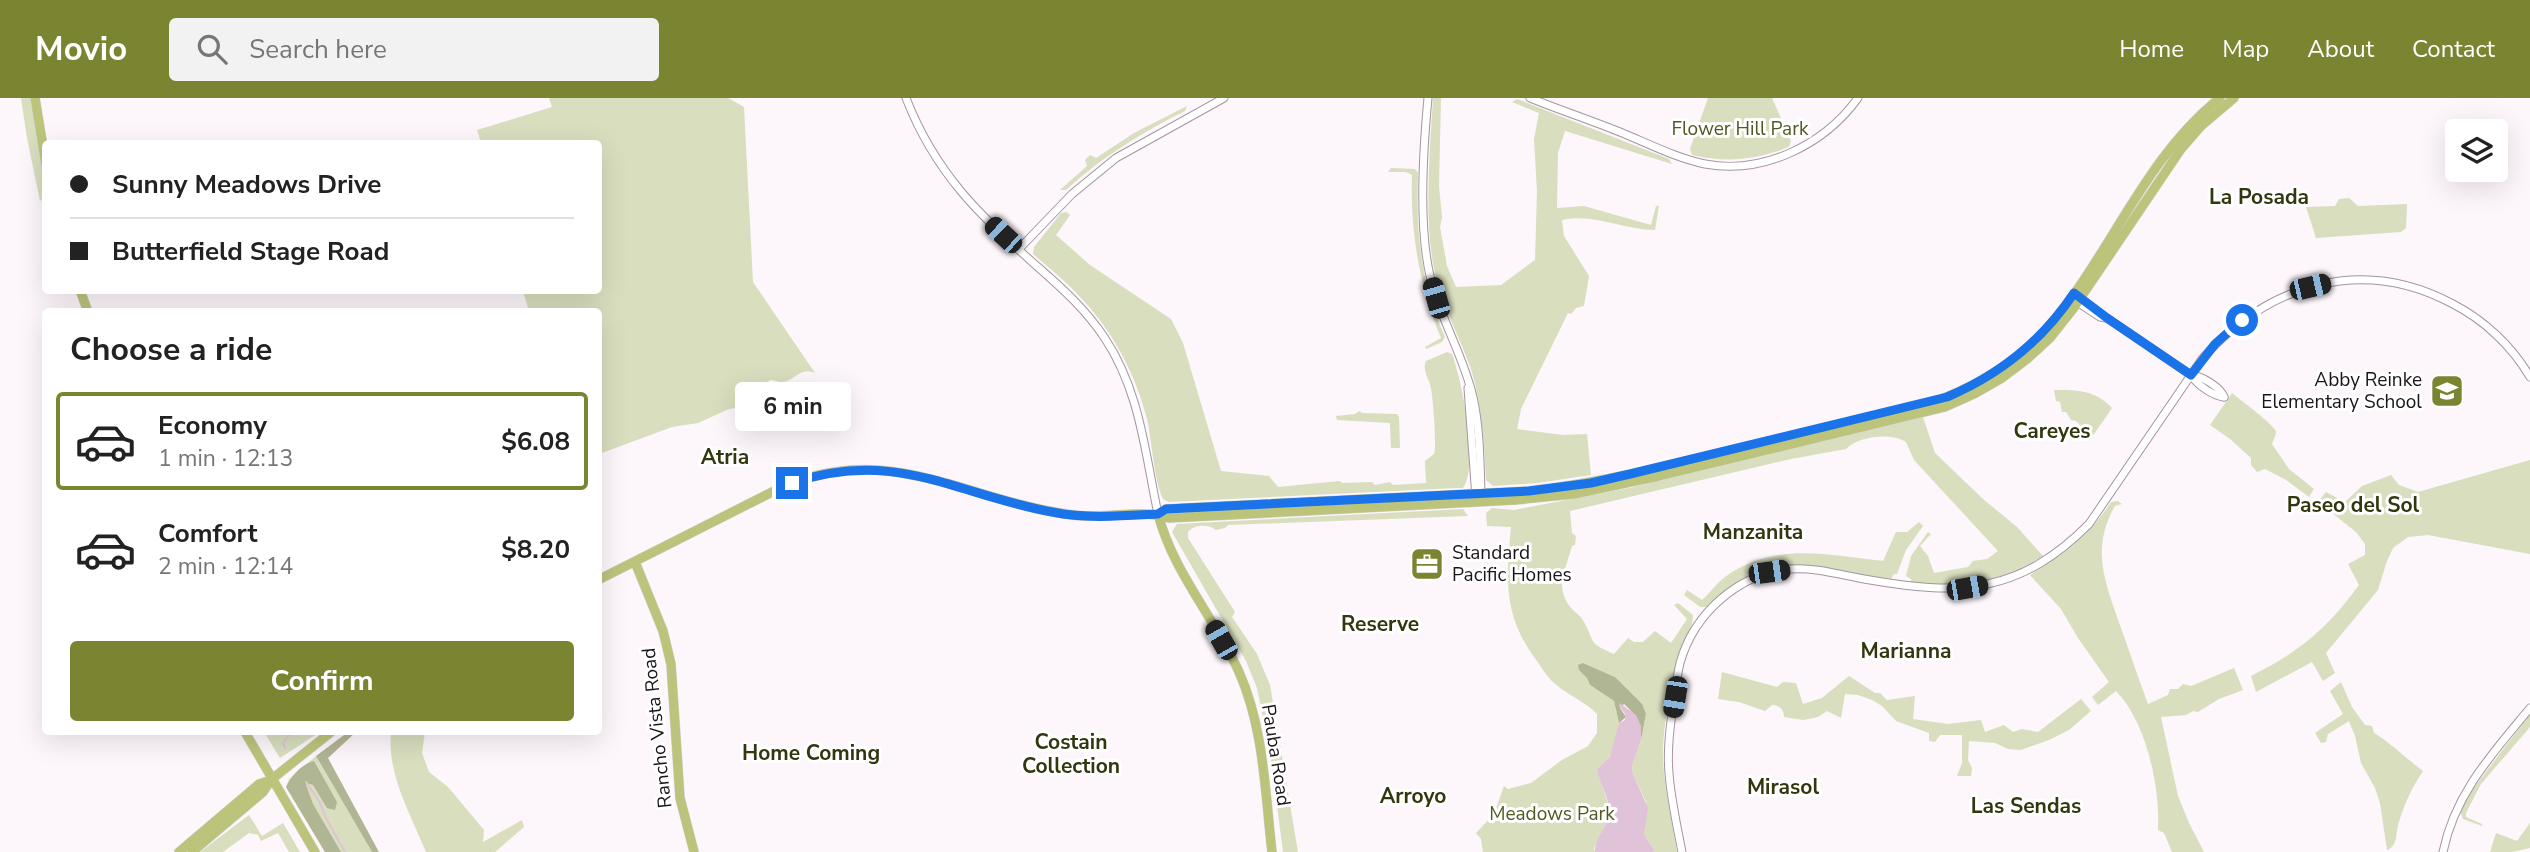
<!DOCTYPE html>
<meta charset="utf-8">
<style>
body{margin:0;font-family:"Nunito Sans",sans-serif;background:#f2f2f2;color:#222;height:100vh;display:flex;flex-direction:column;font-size:26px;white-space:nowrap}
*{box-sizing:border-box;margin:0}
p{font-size:23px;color:#767676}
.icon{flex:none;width:38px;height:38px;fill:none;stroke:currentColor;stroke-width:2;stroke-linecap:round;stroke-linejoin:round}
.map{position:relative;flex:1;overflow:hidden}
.side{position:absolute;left:42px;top:210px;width:560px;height:427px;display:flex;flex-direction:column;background:#fff;border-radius:7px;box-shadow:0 7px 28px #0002}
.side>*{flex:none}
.guide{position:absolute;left:42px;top:42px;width:560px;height:154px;border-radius:7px;box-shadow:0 7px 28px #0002;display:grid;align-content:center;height:154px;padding:0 28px;background:#fff}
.buttons{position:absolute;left:2445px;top:21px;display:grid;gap:14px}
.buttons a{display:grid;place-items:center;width:63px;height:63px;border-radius:7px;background:#fff;box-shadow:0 7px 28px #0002;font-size:35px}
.end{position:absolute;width:32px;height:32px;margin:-16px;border:9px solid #1a73e8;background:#fff;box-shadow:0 0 0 4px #fff}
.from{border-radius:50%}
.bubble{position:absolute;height:49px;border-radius:7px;background:#fff;box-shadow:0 7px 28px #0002;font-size:23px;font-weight:700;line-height:49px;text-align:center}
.car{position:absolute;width:21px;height:42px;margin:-21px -10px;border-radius:9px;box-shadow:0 0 5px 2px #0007;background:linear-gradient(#222 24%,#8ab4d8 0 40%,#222 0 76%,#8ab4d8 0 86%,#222 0)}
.guide b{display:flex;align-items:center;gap:24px;height:66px;font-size:26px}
.guide b+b{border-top:2px solid #e0e0e0}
.guide i{width:18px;height:18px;background:#222}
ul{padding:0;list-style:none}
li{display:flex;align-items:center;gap:21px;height:98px;margin:0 14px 10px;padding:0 14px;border:4px solid transparent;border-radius:7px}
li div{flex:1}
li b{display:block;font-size:26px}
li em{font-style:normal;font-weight:700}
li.active{border-color:#7a8431}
li>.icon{width:63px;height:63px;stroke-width:1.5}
h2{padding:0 28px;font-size:32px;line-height:84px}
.button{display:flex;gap:14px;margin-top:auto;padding:14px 28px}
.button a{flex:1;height:80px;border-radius:7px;background:#7a8431;color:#fff;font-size:28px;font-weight:700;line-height:80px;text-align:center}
header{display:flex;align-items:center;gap:42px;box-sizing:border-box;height:98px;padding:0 35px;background:#7a8431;color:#fff}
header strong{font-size:33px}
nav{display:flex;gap:38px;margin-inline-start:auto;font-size:24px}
.search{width:490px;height:63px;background:#f2f2f2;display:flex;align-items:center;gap:18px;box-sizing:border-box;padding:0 24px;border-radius:7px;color:#767676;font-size:26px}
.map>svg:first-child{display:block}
.green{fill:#d8debe}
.forest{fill:#b0b594}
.water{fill:#e0c2d9}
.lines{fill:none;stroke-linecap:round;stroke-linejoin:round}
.stream{stroke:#e0c2d9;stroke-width:2}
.minor-casing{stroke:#a594a1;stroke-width:9}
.major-casing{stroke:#d6d5d6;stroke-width:10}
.minor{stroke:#fff;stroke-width:7}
.major{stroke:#bcc47b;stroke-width:9}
.route{stroke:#1a73e8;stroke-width:9}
.labels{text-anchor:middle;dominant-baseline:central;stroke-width:6;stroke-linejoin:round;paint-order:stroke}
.park-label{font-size:19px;fill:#515822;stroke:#fff}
.poi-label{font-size:19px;fill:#1b151a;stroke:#fff;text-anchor:end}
.street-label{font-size:19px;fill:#1b151a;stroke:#fff}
.neighbourhood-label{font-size:21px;font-weight:bold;fill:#32370f;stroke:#fff}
</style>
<header>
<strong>Movio</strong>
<div class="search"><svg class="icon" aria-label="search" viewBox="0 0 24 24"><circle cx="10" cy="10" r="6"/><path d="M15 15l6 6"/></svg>Search here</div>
<nav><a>Home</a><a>Map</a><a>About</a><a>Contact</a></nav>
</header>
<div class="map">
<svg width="2530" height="754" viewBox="0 0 2530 754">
<rect width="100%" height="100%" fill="#fdf6fb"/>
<g class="green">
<path d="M 21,0 L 31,0 L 45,87 L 45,99 L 40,103 L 27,40 Z"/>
<path d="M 549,0 L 728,0 L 744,9 L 753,184 L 815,275 C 800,268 795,283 782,284 C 778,284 774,282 770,282 L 759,291 L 754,307 L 729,311 L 698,325 L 672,329 L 599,356 L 598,214 L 529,213 L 523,193 L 598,192 L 598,46 L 481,45 L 477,32 L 552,9 Z"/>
<path d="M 1433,0 L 1441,0 L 1439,88 L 1442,119 L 1440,129 L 1447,168 L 1456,189 L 1501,187 L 1535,162 L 1537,94 L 1534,41 L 1539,15 L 1512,4 L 1517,1 L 1669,61 L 1672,66 L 1565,33 L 1558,55 L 1557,110 L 1584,108 L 1651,127 L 1656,108 L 1659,108 L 1655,132 C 1623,132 1594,115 1562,122 L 1564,138 L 1589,178 L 1584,208 L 1576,210 L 1571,216 L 1568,215 L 1521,311 L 1517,331 L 1563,337 L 1587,336 L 1591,377 L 1537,385 L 1493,388 L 1486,382 C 1484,346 1482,306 1471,271 C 1459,237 1441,206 1434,171 C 1424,121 1430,51 1433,0 Z"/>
<path d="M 1708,0 L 1772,0 L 1791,43 L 1789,49 C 1756,62 1727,65 1692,57 L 1690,51 Z"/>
<path d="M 1187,8 L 1185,13 C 1141,35 1102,59 1066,92 L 1060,92 L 1087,68 L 1085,62 L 1090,57 L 1096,60 L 1134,35 Z"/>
<path d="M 1391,70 L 1415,71 L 1418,75 C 1416,135 1420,183 1445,239 L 1442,244 L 1426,251 L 1425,249 L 1441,240 C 1419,187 1410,133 1412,77 L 1406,74 L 1388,74 Z"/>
<path d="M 2349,100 L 2358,108 L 2407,106 L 2406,130 L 2401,134 L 2316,140 L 2306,109 L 2335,108 L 2339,101 Z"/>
<path d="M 1067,114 L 1070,117 L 1056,137 L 1090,167 L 1171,221 L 1183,245 L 1221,373 L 1269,378 L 1278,389 L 1340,383 L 1342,385 L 1372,384 L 1375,387 L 1390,384 L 1393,387 L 1426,385 L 1425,363 L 1434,356 C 1437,347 1433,301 1431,290 C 1429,280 1422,273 1426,263 L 1447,254 L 1452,256 C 1462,282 1479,368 1463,390 L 1457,390 L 1169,404 L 1163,401 C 1154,383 1152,343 1147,321 C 1135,275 1114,235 1081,200 C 1067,184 1049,170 1033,156 L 1034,149 L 1061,115 Z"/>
<path d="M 2054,292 C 2078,292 2095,292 2112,310 L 2092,339 L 2076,323 L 2071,322 L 2066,314 L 2062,314 L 2060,304 L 2056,303 Z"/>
<path d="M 2232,295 C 2240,302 2275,327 2276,334 C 2276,338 2273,342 2272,346 L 2289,371 L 2314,391 L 2309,399 L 2286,382 L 2265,371 L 2257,374 L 2251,367 L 2251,360 L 2230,341 L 2210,327 Z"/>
<path d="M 1359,313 L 1362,315 L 1397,316 L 1399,319 L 1400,350 L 1391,350 L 1390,325 L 1337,322 L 1336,318 L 1355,316 Z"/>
<path d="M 1923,319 L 1935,355 L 1983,401 L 2017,429 L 2043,458 C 2003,483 1957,492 1911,484 L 1911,481 L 1906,478 L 1911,458 L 1928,434 L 1931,436 L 1920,448 L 1928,458 L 1934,475 L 1968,469 L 1973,463 L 1987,461 L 1998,453 L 1914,362 L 1906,344 C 1891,334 1858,338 1846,351 L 1791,361 L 1570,413 L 1572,435 L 1576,438 L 1575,447 L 1572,448 L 1565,471 L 1562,473 C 1561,488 1562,500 1572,511 C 1576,515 1582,519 1584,524 C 1596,546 1587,544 1614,556 L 1628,540 L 1634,544 L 1643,544 L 1655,533 L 1671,545 L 1687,521 L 1674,507 L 1678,505 L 1693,517 C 1693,534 1678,552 1675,571 C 1669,601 1662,633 1663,663 C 1665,694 1672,724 1677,754 L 1655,754 L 1644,736 L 1646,704 L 1633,676 L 1632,668 L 1641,642 L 1646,616 L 1615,579 L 1583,565 L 1590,587 L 1614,603 L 1619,625 L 1617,640 L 1610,659 L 1597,671 L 1609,709 L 1609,719 L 1594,750 L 1595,754 L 1483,754 L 1481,741 L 1476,735 L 1494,716 L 1504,688 L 1508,691 L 1531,685 L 1562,662 L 1588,648 L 1597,635 L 1597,616 C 1582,601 1567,597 1553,584 C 1547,579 1542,570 1537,563 C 1503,518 1506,483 1511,429 L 1487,428 L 1486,415 L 1492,410 L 1514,412 L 1629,390 Z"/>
<path d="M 2530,362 L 2530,456 L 2428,437 L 2408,439 L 2393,450 L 2387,463 L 2378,492 L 2326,555 L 2335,575 L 2323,583 L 2312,564 L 2256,594 L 2251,578 C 2298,555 2328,530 2359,487 L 2348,466 L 2365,457 L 2365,446 L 2356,434 L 2318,404 L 2326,394 L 2345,404 L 2362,388 L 2391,377 L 2399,387 L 2418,394 Z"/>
<path d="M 2118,403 L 2122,406 L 2115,408 C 2089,453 2107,489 2122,533 C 2131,558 2139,582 2148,606 L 2168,597 L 2170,591 L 2178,591 L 2183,586 L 2191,588 L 2234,570 L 2243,592 L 2219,601 L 2198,614 L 2193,613 L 2186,617 L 2161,619 L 2178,698 L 2189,725 L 2204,754 L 2172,754 L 2164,735 L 2158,732 C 2160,689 2147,625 2116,593 L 2098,607 L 2092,599 L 2109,584 L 2078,540 L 2061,511 L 2030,477 C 2063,457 2090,437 2111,404 Z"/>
<path d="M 1463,411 L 1468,418 L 1228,427 L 1225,430 L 1216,432 C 1209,426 1194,426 1188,434 L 1188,440 L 1235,514 L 1232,519 L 1257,556 L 1270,587 L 1298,754 L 1283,754 L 1270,654 L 1257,590 L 1246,563 L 1172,434 L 1177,426 Z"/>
<path d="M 1919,424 L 1923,428 L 1906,452 L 1897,476 L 1894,476 L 1891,481 C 1817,471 1768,447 1708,509 L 1700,509 L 1684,497 L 1687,492 L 1702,502 C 1710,495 1716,486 1725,479 C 1775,443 1827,457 1883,463 L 1896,434 L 1907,434 Z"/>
<path d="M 1722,574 L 1777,589 L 1783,584 L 1796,585 L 1803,606 L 1822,600 L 1849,578 L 1875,595 L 1880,595 L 1887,602 L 1915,598 L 1913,621 L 1948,626 L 1981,622 L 1985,634 L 2004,627 L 2013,634 L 2022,631 L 2038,634 L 2081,601 L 2091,613 L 2069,632 L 2049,642 L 2021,652 L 2008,651 L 1995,645 L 1969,643 L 1968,662 L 1972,670 L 1971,678 L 1957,678 L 1962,665 L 1962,637 L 1940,637 L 1935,644 L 1929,643 L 1929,635 L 1896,623 L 1882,608 L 1872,602 L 1858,597 L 1845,596 L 1841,620 L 1827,613 L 1818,619 L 1803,622 L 1784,619 C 1784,611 1779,607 1772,607 L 1765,613 L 1739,604 L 1718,601 Z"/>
<path d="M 2341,584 L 2352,609 L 2365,627 L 2372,628 L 2374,635 C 2387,642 2408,662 2423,673 C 2411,691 2402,710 2397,732 C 2396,740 2396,747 2388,752 L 2387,752 L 2380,705 L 2375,690 L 2361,665 L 2355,638 L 2349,623 L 2328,636 L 2326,644 L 2321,645 L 2315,635 L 2343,616 L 2330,593 Z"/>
<path d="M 2530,616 L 2530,629 L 2481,686 L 2466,715 L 2466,719 L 2482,726 L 2482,728 L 2463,721 L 2460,713 L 2466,700 Z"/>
<path d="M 264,634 L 320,634 L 280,660 Z"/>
<path d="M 391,634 L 425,634 L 422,655 L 429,674 L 448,689 L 484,732 L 483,744 L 522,722 L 524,729 L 495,754 L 426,754 C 410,715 387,677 391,634 Z"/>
<path d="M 316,658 L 372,754 L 325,754 L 286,689 L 289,681 Z"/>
<path d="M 249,717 L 262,738 L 283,725 L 300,754 L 289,754 L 278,735 L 261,743 L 258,737 L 249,735 L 223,754 L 200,754 Z"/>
<path d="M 2530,725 L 2530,750 L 2512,754 L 2490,754 L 2496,735 L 2517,743 Z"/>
</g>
<g class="forest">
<path d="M 1583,565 L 1615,579 L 1642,606 L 1646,616 L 1641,642 C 1639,623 1639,620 1624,606 L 1620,610 L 1626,619 L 1619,625 L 1614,603 L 1590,587 L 1587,580 L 1579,572 L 1578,567 Z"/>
<path d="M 348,634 L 356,634 L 328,660 L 379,754 L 372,754 L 316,658 Z"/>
<path d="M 314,663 L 337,704 L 335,712 L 327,710 L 313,687 L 307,685 L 306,687 L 313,706 L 341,754 L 325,754 L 286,689 C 291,679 301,666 314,663 Z"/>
</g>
<path class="water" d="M 1620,605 L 1636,617 L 1641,628 L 1641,642 L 1632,668 L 1633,676 L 1648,710 L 1644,736 L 1655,754 L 1595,754 C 1594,741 1607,730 1609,716 C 1610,700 1600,687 1597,671 L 1610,659 L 1619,625 L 1625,622 L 1625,616 L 1619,608 Z"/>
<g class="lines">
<g class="stream">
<path d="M 285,650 L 283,645 L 289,637 L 288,634"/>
<path d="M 306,684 L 319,703 L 327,722 L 345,754"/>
</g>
<defs>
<g id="minor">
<path d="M 906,0 C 935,75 980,118 1039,170 C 1063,191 1086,212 1104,239 C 1140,292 1145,355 1158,416"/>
<path d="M 1428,0 C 1423,53 1418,132 1431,182 C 1441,222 1464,259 1473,299 C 1480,330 1480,364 1481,395 L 1479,400"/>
<path d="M 1530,0 C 1560,12 1590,22 1620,34 C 1647,45 1676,60 1705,66 C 1763,77 1824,47 1858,0"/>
<path d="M 1019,151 L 1072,96 L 1116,60 L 1224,0"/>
<path d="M 2076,197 L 2107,220 L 2191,277 C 2197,287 2213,298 2224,299"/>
<path d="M 2074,202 L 2100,219 L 2106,220"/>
<path d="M 2191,277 C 2202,278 2220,289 2224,299"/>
<path d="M 1468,290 L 1476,400"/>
<path d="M 1682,754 C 1677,728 1671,702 1669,675 C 1667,652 1670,630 1673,607 C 1675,593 1677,578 1680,565 C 1694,515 1739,475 1791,471 C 1817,469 1844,478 1870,482 C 1962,498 2020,495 2089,426 L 2202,261 C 2268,186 2362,157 2453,206 C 2484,222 2512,248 2530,279"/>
<path d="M 2443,754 C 2455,695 2493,655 2530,610"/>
</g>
<g id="major">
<path d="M 35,0 L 46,67"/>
<path d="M 80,192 L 88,214"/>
<path d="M 1158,416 L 1166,411 L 1529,393 C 1620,383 1709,357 1798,336 C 1850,324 1907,317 1956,295 C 1992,279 2024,257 2050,227 C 2111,156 2145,59 2220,0"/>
<path d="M 1158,416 C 1173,474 1215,520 1239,574 C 1264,630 1265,694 1272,754"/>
<path d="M 635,464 L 663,533 L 671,566 L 680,700 L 694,754"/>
<path d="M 598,482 L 780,390 C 888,341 968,404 1073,417 C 1104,422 1139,410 1169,420 L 1515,402 L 1574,396 L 1659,378 L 1945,309 L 1974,296 L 2002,280 L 2027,261 L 2050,240 L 2073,211 L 2181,51 L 2201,28 L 2234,0"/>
<path d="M 245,634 L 315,754"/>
<path d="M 179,754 L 259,686 L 271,682"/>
<path d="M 192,754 L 263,694 L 272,681 L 331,634"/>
</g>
</defs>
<use href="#minor" class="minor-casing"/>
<use href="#major" class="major-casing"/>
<use href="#minor" class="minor"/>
<use href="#major" class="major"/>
</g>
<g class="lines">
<path class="route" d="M 792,385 C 896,350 954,396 1052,414 C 1087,421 1122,418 1158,416 L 1166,411 L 1529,393 L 1591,385 L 1630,376 L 1947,299 C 1999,277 2042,243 2074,195 L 2107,220 L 2191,277 L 2215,246 L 2242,222"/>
</g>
<defs>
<symbol id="school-square" viewBox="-11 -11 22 22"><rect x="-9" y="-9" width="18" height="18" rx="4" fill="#7a8431" stroke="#fff"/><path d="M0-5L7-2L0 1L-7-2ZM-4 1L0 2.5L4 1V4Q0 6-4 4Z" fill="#fff"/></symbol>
<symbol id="office-square" viewBox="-11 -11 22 22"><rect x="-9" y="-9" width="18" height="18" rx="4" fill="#7a8431" stroke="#fff"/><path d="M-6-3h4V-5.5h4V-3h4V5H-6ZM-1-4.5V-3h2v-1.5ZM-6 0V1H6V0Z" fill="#fff"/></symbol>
</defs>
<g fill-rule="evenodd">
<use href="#school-square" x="2428" y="274" width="38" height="38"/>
<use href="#office-square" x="1408" y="447" width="38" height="38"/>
</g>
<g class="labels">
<g class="park-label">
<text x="1740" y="31">Flower Hill Park</text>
<text x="1552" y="716">Meadows Park</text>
</g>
<g class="poi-label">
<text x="2422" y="282">Abby Reinke<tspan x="2422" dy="22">Elementary School</tspan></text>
<text x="1452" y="455" text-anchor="start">Standard<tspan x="1452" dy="22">Pacific Homes</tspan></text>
</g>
<g class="street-label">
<text transform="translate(657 630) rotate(-96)">Rancho Vista Road</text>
<text transform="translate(1276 657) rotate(81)">Pauba Road</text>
</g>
<g class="neighbourhood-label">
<text x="2259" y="99">La Posada</text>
<text x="2052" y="333">Careyes</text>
<text x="725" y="359">Atria</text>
<text x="2353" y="407">Paseo del Sol</text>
<text x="1753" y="434">Manzanita</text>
<text x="1380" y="526">Reserve</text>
<text x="1906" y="553">Marianna</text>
<text x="1071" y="644">Costain<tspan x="1071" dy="24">Collection</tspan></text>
<text x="811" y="655">Home Coming</text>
<text x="1783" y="689">Mirasol</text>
<text x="1413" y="698">Arroyo</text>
<text x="2026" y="708">Las Sendas</text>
</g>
</g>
</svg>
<div class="buttons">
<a><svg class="icon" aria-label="layers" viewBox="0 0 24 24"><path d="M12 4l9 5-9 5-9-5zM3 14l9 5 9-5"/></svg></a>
</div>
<i class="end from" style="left:2242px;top:222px"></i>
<i class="end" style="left:792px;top:385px"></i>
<div class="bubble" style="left:735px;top:284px;width:116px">6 min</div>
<i class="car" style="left:1003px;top:137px;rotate:313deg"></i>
<i class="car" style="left:2310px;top:189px;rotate:77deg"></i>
<i class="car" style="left:1436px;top:200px;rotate:344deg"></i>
<i class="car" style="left:1769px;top:474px;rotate:82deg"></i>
<i class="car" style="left:1967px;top:490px;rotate:80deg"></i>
<i class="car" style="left:1221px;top:542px;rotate:330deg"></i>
<i class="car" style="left:1675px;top:599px;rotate:189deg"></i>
<div class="guide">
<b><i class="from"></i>Sunny Meadows Drive</b>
<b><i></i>Butterfield Stage Road</b>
</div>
<section class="side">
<h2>Choose a ride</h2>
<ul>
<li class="active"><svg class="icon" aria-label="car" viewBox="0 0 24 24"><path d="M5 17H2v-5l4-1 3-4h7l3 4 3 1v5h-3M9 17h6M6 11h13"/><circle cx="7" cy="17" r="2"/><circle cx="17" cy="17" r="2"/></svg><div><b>Economy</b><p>1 min · 12:13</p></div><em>$6.08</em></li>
<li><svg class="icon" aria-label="car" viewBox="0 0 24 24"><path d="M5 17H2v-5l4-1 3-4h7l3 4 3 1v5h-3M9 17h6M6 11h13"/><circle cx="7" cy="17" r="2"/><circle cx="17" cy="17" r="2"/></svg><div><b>Comfort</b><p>2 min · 12:14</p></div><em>$8.20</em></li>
</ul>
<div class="button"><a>Confirm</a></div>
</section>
</div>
